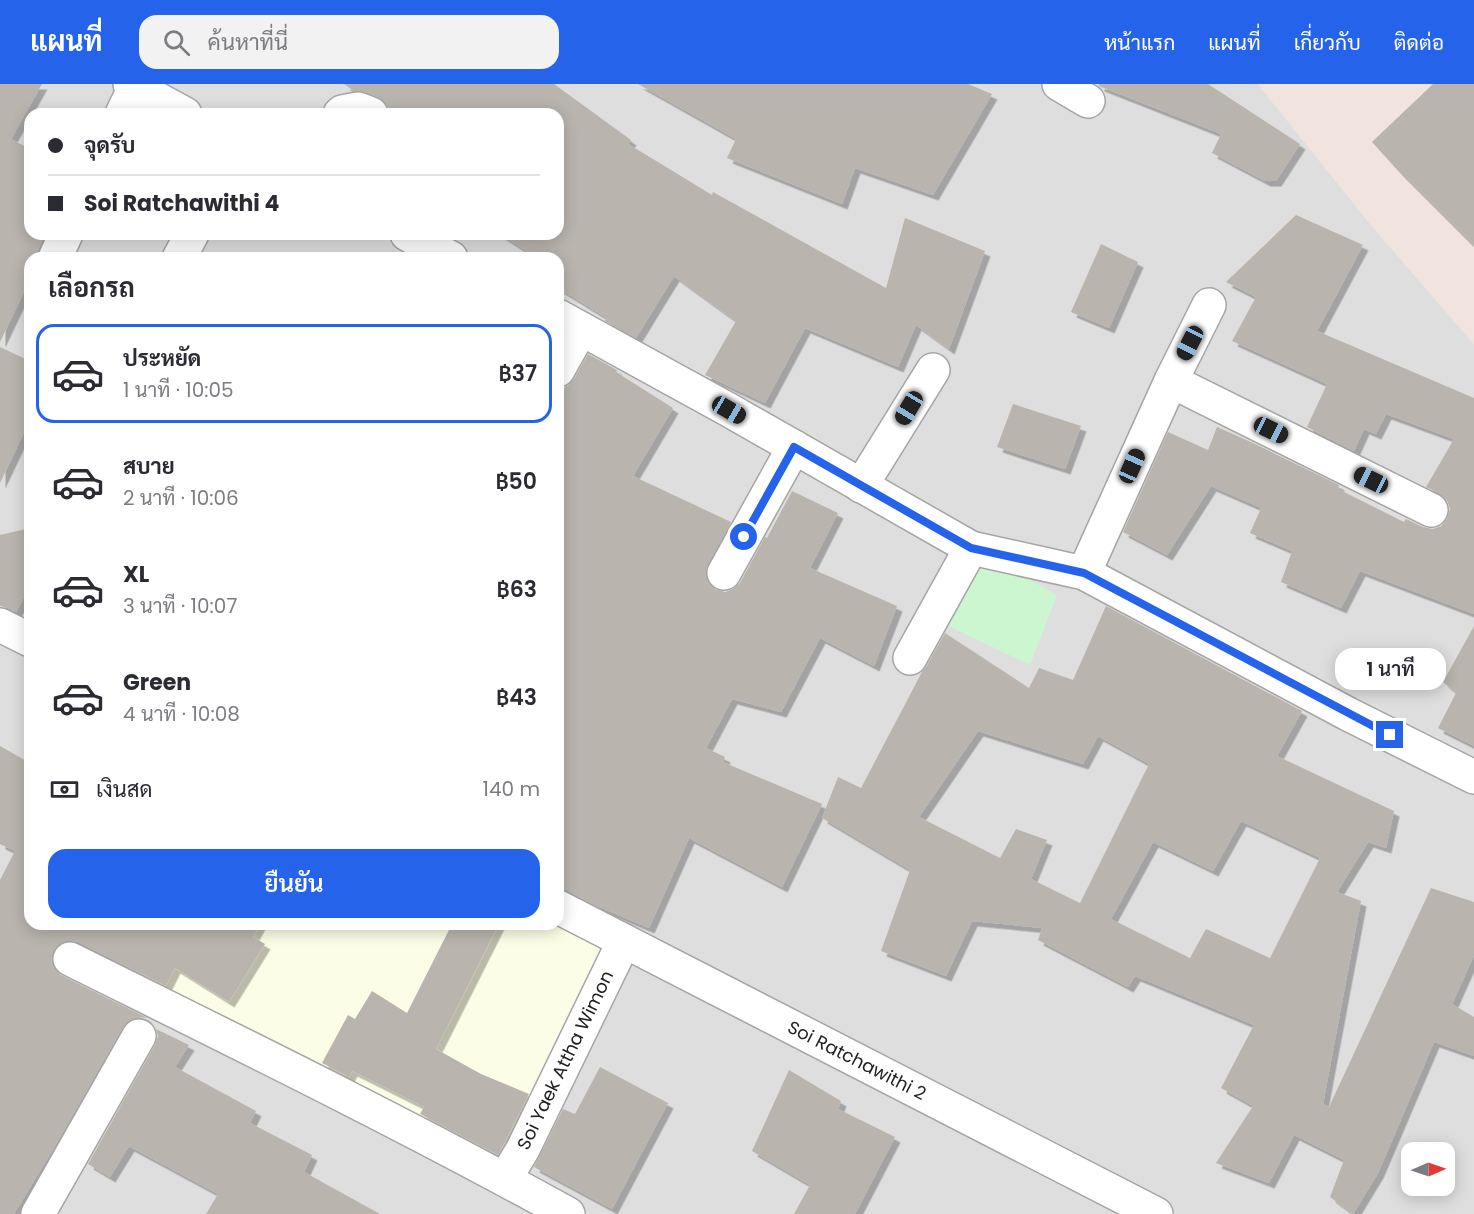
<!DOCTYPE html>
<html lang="th">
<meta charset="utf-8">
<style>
body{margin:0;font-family:Poppins,Sarabun,sans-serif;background:#f2f2f3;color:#2b2b33;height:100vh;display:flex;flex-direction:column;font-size:22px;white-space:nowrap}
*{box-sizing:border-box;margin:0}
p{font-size:20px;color:#7c7c81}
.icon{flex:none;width:33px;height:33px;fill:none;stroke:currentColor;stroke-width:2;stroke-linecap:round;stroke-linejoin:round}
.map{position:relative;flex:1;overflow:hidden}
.drawer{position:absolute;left:24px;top:168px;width:540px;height:678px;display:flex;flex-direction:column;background:#fff;border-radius:18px;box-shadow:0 3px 15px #0003}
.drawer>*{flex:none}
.hud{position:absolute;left:24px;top:24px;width:540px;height:132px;border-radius:18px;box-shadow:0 3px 15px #0003;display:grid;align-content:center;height:132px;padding:0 24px;background:#fff}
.needle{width:39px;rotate:88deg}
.tools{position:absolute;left:1401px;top:1058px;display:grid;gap:12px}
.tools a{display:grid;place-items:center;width:54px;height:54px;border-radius:12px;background:#fff;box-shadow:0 3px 15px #0003;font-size:30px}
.end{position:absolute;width:27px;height:27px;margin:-14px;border:8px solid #2563eb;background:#fff;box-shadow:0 0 0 3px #fff}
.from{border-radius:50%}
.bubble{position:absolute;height:42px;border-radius:18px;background:#fff;box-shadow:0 3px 15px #0003;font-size:20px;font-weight:600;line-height:42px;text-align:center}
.car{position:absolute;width:18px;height:36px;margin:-18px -9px;border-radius:8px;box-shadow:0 0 4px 2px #0007;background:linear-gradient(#222 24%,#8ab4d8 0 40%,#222 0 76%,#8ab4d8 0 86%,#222 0)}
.hud b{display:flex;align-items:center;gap:21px;height:57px;font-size:22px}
.hud b+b{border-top:2px solid #e1e1e2}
.hud i{width:15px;height:15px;background:#2b2b33}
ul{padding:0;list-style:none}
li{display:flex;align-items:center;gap:18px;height:99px;margin:0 12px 9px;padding:0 12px;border:3px solid transparent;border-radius:18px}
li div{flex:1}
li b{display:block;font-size:22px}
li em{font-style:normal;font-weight:600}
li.active{border-color:#2563eb}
li>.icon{width:54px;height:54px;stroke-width:1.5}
h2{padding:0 24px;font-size:27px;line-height:72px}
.pay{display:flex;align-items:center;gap:15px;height:66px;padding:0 24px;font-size:22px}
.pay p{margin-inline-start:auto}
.action{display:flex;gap:12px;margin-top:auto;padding:12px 24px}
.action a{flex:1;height:69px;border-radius:18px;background:#2563eb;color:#fff;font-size:24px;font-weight:600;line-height:69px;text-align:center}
header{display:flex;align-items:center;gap:36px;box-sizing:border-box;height:84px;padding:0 30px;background:#2563eb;color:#fff}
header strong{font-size:28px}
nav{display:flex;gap:33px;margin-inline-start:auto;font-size:21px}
.search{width:420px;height:54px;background:#f2f2f3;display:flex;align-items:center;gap:15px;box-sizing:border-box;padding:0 21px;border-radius:18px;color:#7c7c81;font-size:22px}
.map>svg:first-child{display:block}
.residential{fill:#dfdede;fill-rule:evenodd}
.education{fill:#fcfde6}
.military{fill:#f1e3de}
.park{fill:#cbf6cf}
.building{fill:#bab4ae;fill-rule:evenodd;filter:url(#shadow)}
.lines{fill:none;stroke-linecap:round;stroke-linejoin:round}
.street-casing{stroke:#a5a5a5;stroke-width:36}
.street{stroke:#fff;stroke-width:33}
.route{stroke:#2563eb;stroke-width:8}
.labels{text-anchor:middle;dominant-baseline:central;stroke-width:4.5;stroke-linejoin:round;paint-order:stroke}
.street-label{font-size:18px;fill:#212121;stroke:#fff}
</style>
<header>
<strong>แผนที่</strong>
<div class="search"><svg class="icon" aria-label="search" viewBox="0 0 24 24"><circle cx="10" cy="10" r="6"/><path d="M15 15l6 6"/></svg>ค้นหาที่นี่</div>
<nav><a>หน้าแรก</a><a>แผนที่</a><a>เกี่ยวกับ</a><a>ติดต่อ</a></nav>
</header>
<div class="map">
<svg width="1474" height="1130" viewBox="0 0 1474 1130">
<defs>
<filter id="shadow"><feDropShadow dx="5.5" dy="5.5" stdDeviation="0" flood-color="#0004"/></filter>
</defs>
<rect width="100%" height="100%" fill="#f1eee9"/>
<path class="residential" d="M 0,0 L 1258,0 L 1371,141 L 1474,260 L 1474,1130 L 0,1130 ZM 30,30 L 558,30 L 558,150 L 30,150 ZM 30,174 L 558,174 L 558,840 L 30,840 ZM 1412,1068 L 1444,1068 L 1444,1101 L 1412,1101 Z"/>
<path class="education" d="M 131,840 L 555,840 L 609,868 L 497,1080 L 113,875 Z"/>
<path class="military" d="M 1258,0 L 1474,0 L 1474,260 L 1371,141 Z"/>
<path class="park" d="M 966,477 L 1027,494 L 1057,511 L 1030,581 L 938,537 Z"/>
<g class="building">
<path d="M 0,0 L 42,0 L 11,55 L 30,65 L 30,150 L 45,150 L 38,166 L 37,174 L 30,174 L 30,195 L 0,258 Z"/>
<path d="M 344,0 L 554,0 L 631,56 L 628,60 L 658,78 L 712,111 L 713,108 L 886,204 L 905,134 L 985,167 L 949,265 L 916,241 L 898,283 L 805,244 L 765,319 L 705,291 L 736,237 L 674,192 L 636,254 L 605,237 L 607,234 L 558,204 L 565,192 L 558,188 L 558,174 L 537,174 L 500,150 L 558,150 L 558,30 L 390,30 L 386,19 L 378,13 L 365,8 L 354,7 Z"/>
<path d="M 638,0 L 968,0 L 992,10 L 933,111 L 855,84 L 842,120 L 727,74 L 736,55 Z"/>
<path d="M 1099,0 L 1208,0 L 1300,60 L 1276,97 L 1265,97 L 1212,69 L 1221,50 L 1099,2 Z"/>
<path d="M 1433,0 L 1474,0 L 1474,163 L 1401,90 L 1372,58 Z"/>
<path d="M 1296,131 L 1363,161 L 1317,247 L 1474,314 L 1474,530 L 1360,487 L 1341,524 L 1281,498 L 1292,467 L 1250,449 L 1261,424 L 1211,402 L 1167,471 L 1123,448 L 1168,348 L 1208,366 L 1217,343 L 1253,359 L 1339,401 L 1338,405 L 1404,438 L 1406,435 L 1423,443 L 1433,445 L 1441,442 L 1447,435 L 1450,425 L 1447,416 L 1439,409 L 1426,403 L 1454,355 L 1386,330 L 1376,350 L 1364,345 L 1354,367 L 1307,343 L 1327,300 L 1232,257 L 1256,213 L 1226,198 Z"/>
<path d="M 1101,160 L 1138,178 L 1109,244 L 1071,228 Z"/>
<path d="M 0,263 L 30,277 L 30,336 L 0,399 Z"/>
<path d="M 588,270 L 617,286 L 616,288 L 673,324 L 633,392 L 731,438 L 708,480 L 705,489 L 708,498 L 714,505 L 725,508 L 733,505 L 740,499 L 765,453 L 767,454 L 792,407 L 838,429 L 810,484 L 897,522 L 874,582 L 820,554 L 781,628 L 732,615 L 706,664 L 725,673 L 723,678 L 822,720 L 782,803 L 689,754 L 649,844 L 590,819 L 567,806 L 558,804 L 558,314 L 565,303 L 568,302 L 574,295 Z"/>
<path d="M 1013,320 L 1081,342 L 1065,385 L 997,363 Z"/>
<path d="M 30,444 L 30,502 L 16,528 L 8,524 L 0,522 L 0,451 Z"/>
<path d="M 1106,522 L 1302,627 L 1277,672 L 1394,727 L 1386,764 L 1368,758 L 1337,808 L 1361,817 L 1323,1020 L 1329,1023 L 1431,804 L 1474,818 L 1474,871 L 1452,920 L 1474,933 L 1474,972 L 1434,958 L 1378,1089 L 1353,1130 L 1330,1113 L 1344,1076 L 1294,1051 L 1269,1099 L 1216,1079 L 1253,1022 L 1221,1004 L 1254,941 L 1135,892 L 1128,903 L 1038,856 L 1042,844 L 972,837 L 946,892 L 881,867 L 910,786 L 822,734 L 838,693 L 861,704 L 922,588 L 926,583 L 945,549 L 1029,604 L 1039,584 L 1073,596 ZM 978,647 L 1083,680 L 1098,652 L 1149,680 L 1080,819 L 1031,795 L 1047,756 L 1016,745 L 1000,774 L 919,733 ZM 1241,737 L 1320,774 L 1270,874 L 1206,845 L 1190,874 L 1111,835 L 1153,758 L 1213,787 Z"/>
<path d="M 1474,542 L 1474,662 L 1438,644 L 1456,609 L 1443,598 Z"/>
<path d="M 0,662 L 30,679 L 30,840 L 260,840 L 253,853 L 265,860 L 229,918 L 175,884 L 166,902 L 78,858 L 68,856 L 59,860 L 53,867 L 51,876 L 54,885 L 61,891 L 147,934 L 138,933 L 130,936 L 123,943 L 55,1062 L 14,1130 L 0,1130 L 0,796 L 15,767 L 0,760 Z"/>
<path d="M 452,840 L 499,840 L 436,965 L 481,990 L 529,1010 L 506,1056 L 498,1071 L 420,1030 L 424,1023 L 352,987 L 349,993 L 322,979 L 348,931 L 355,935 L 372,907 L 407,929 Z"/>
<path d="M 156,945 L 189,961 L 175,983 L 256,1027 L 250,1039 L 312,1071 L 304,1088 L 380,1130 L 206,1130 L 218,1110 L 129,1062 L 110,1093 L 88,1080 L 155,961 L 158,952 Z"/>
<path d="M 600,983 L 668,1019 L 612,1125 L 534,1083 L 563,1025 L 575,1030 Z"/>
<path d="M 789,986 L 841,1017 L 838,1025 L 895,1053 L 855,1130 L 794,1130 L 810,1101 L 752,1067 Z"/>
</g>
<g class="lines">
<defs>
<g id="street">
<path d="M 130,0 L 185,30"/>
<path d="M 1059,0 L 1088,17"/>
<path d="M 122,30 L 135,3"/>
<path d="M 340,30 L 342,28 L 358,25 L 371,30"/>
<path d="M 407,150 L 451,174"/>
<path d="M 55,174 L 66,150"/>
<path d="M 179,174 L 192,150"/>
<path d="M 558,232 L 729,326 L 971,464 L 1084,489 L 1348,630 L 1474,693"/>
<path d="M 558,286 L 581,245"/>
<path d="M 1171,297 L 1431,426"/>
<path d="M 861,402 L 933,286"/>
<path d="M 724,489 L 794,363"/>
<path d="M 1084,489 L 1171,297 L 1209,221"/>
<path d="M 0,541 L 30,556"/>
<path d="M 910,574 L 971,464"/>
<path d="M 558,823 L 1156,1130"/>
<path d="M 70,875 C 237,958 405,1040 568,1130"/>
<path d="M 505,1095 L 523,1065 L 624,857"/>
<path d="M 38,1130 L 139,952"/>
</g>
</defs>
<use href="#street" class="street-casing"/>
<use href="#street" class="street"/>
</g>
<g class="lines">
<path class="route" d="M 744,453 L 794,363 L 971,464 L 1084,489 L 1390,651"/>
</g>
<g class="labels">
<g class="street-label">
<text transform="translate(565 976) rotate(-64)">Soi Yaek Attha Wimon</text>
<text transform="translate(857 976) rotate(27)">Soi Ratchawithi 2</text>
</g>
</g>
</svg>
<div class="tools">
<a><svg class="needle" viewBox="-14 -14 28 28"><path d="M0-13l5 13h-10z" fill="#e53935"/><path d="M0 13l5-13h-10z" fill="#7c7c81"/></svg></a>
</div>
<i class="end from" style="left:744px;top:453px"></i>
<i class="end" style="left:1390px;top:651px"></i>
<div class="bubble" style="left:1335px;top:564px;width:111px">1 นาที</div>
<i class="car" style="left:1190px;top:259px;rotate:207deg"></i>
<i class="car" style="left:909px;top:324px;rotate:211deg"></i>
<i class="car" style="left:729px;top:326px;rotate:120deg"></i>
<i class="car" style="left:1271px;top:346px;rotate:116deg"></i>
<i class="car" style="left:1132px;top:382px;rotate:24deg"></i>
<i class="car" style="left:1371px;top:396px;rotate:296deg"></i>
<div class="hud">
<b><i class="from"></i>จุดรับ</b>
<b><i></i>Soi Ratchawithi 4</b>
</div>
<section class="drawer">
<h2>เลือกรถ</h2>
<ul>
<li class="active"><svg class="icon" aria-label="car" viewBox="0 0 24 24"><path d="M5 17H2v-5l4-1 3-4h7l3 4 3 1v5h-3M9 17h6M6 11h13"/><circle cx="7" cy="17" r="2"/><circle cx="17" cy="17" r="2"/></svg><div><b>ประหยัด</b><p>1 นาที · 10:05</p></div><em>฿37</em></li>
<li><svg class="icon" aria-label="car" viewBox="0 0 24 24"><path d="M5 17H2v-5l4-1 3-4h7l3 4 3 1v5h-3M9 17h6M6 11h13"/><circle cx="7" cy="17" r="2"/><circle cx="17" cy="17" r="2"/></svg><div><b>สบาย</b><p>2 นาที · 10:06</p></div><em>฿50</em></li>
<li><svg class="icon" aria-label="car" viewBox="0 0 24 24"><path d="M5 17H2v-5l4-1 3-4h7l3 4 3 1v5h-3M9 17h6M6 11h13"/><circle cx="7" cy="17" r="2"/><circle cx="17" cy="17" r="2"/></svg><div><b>XL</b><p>3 นาที · 10:07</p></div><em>฿63</em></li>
<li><svg class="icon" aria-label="car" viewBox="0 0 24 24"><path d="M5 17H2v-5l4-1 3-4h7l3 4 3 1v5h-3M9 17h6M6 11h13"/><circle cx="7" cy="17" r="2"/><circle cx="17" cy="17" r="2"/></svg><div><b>Green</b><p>4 นาที · 10:08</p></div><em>฿43</em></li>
</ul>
<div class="pay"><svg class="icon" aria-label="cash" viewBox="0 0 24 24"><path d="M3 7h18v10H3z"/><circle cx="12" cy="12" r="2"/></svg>เงินสด<p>140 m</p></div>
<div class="action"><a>ยืนยัน</a></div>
</section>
</div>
